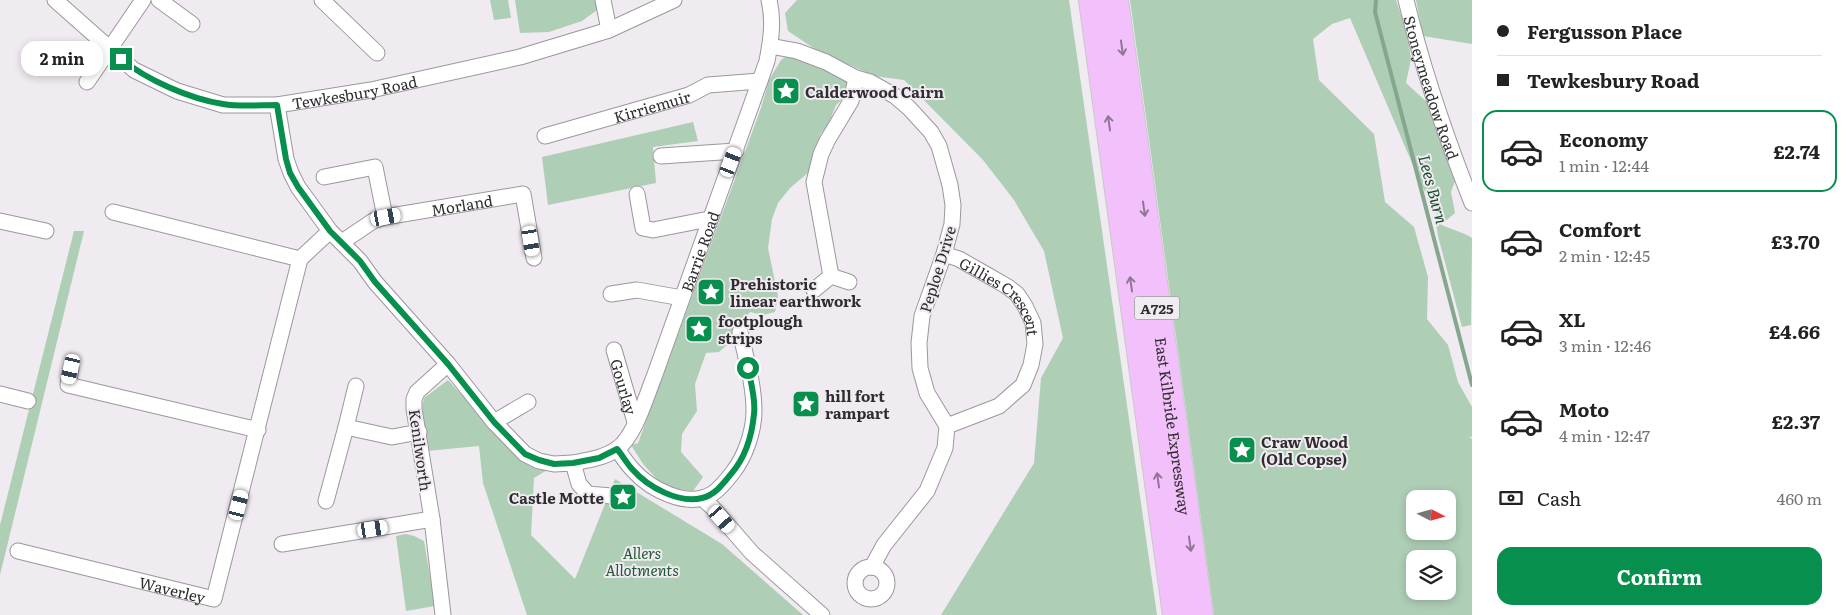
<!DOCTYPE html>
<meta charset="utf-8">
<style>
body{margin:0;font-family:Literata,serif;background:#f2f2f2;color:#222;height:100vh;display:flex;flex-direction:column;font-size:19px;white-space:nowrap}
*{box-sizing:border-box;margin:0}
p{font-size:16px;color:#767676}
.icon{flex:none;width:28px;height:28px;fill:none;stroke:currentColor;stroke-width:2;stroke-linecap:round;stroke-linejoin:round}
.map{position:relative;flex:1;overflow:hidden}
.sheet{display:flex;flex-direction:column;background:#fff;width:375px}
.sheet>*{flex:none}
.banner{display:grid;align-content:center;height:110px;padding:0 25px;background:#fff}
.needle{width:32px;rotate:96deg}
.buttons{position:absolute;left:1406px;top:490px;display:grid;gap:10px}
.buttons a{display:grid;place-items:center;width:50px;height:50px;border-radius:10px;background:#fff;box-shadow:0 2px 8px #0003;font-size:25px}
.end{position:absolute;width:22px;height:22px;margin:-11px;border:6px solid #068f4d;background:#fff;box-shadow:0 0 0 2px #fff}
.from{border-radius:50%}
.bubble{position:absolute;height:35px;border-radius:15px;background:#fff;box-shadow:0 2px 8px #0003;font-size:16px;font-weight:700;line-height:35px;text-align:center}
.car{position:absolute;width:15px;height:30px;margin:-15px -8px;border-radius:6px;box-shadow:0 0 4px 1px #0007;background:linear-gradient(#fff 24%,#345 0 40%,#fff 0 76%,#345 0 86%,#fff 0)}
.banner b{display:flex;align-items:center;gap:18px;height:48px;font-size:19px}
.banner b+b{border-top:1px solid #e0e0e0}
.banner i{width:12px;height:12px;background:#222}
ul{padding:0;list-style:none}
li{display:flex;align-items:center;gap:15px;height:82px;margin:0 10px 8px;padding:0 15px;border:2px solid transparent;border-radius:15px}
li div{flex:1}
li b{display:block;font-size:19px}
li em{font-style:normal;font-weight:700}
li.on{border-color:#068f4d}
li>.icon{width:45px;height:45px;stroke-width:1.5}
.pay{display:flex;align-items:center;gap:12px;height:55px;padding:0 25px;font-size:19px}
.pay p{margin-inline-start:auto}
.button{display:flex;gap:10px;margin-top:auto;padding:10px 25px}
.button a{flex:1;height:58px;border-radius:15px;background:#068f4d;color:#fff;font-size:20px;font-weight:700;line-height:58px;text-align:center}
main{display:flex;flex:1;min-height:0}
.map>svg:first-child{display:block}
.green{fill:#aeceb6;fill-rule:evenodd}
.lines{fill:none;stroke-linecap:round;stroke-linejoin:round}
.stream{stroke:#85a78e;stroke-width:4}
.street-casing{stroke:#9c979d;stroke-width:17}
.highway-casing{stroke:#c9c8c9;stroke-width:28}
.street{stroke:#fff;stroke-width:15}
.highway{stroke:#f2c0fb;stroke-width:26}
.oneway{stroke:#907695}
.route{stroke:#068f4d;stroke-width:6}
.labels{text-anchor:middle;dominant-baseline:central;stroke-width:4;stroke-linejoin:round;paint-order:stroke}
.shield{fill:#f0eaf1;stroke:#696669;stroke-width:1}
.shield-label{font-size:14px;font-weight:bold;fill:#2f2d2f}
.street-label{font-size:15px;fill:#2f2d2f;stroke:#f0eaf1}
.poi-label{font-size:15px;font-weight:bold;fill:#2f2d2f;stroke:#f0eaf1;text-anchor:start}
.park-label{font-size:15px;font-style:italic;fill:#215836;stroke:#f0eaf1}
.water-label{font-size:16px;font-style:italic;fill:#144d2b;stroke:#f0eaf1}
</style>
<main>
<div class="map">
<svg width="1472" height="615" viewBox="0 0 1472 615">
<rect width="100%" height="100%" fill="#f0eaf1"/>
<g class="green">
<path d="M 490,0 L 508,0 L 511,18 L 494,20 Z"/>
<path d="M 515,0 L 596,0 L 597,10 L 582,21 L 549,32 L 520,33 Z"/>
<path d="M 797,0 L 1069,0 L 1157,615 L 941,615 L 1034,463 L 1041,378 L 1063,338 L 1044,251 L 1014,200 L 983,160 L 904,80 L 874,76 L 815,49 L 788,31 L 785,13 Z"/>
<path d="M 1130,0 L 1396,0 L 1408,36 L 1411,59 L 1406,83 L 1429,104 L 1456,178 L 1451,192 L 1455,213 L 1442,224 L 1421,184 L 1350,18 L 1332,24 L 1313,39 L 1319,80 L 1374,134 L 1385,202 L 1414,227 L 1428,277 L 1427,319 L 1448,345 L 1458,382 L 1472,407 L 1472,437 L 1469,436 L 1472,439 L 1472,615 L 1214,615 ZM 1415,499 L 1448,499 L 1448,531 L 1415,531 ZM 1415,559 L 1448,559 L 1448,591 L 1415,591 Z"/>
<path d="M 1416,0 L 1472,0 L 1472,44 L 1423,36 Z"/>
<path d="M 795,50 L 852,79 L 845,97 L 836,105 L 829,123 L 820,135 L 817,151 L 809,172 L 790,188 L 778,203 L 772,219 L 768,248 L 778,296 L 775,312 L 763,315 L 750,312 L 740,324 L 735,338 L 719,352 L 706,353 L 695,384 L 697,411 L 682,434 L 681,452 L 703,477 L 693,491 L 664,487 L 643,464 L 631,445 L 638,443 L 641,435 L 761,108 L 769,80 L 781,60 Z"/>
<path d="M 693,122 L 698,141 L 653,147 L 656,183 L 548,205 L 542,157 Z"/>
<path d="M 1436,222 C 1448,229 1461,231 1472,238 L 1471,325 L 1462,327 L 1438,236 Z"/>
<path d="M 74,231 L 84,231 L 0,575 L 0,525 Z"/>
<path d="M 448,380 L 498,434 L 547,470 L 534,478 L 531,535 L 575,579 L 615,479 L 722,544 L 803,615 L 527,615 L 483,483 L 479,446 L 427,451 L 421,414 L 424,398 Z"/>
<path d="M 406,534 L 414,536 L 424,541 L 435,606 L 406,611 L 396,536 Z"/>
</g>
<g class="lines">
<path class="stream" d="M 1376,0 L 1375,12 L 1472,385"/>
<defs>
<g id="street">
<path id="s1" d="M 55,0 L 134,70 L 177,91 L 223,105 L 277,105 L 371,90 L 520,57 L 609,30 L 674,0"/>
<path d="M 159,0 L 192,24"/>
<path d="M 322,0 L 377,53"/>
<path d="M 603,0 L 609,30"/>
<path id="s2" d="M 1406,0 C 1423,70 1445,135 1472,203"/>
<path d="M 770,46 L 797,51 L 826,62 L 856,78 L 870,82 L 895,96 L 909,108 L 931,132 L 939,146 L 950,185 L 953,205 L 952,224 L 944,254 L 922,316 L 919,343 L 920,368 L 927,393 L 947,426 L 945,448 L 927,491 L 884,545 L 872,567"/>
<path d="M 87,82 L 143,0"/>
<path d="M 277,105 L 286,159 L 291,173 L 298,187 L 330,231 L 360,261 L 375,282 L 448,364 L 494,422 L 525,454 L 539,461 L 554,464 L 573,463 L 579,484 L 588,494 L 623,497"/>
<path id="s3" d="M 545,136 L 689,95 L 708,85 L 760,81"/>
<path d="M 661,156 L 736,151"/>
<path d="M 324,177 L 375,167 L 385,217"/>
<path d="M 637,194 L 643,228 L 653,230 L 709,219"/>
<path d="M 113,212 L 300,259"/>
<path d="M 0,221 L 46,231"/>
<path id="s4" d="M 342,242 L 373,221 L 385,217 L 523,194 L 534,258"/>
<path id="s5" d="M 944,254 L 959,259 L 989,276 L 1008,287 L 1017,294 L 1025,306 L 1033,323 L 1035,344 L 1031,365 L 1023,385 L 999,406 L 947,426"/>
<path d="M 831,276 L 814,182 L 821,154 L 827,141 L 851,101 L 856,78"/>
<path d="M 814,290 L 831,276 L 849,282"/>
<path d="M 611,294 L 637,290 L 682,298"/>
<path id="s6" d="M 614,350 L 635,422"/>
<path d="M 71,369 L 68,385 L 258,430"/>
<path d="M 0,394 L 28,401"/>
<path d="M 494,422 L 528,402"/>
<path d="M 346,427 L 356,386"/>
<path d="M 617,449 C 622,456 627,464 633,470 C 650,489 687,509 712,494 C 721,488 727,480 733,472 C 745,457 754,431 754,411 C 754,385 746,358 740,332"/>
<path id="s7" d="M 573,463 C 588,460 604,458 617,449 C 635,436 646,397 654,377 L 767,61 C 771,40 774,21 769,0"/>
<path d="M 702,498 L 713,508 L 752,553 L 822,615"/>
<path d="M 326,501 L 346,427 L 392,437 L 419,432"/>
<path d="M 282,544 L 432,519"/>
<path id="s8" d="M 18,551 L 214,599 L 300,259 L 330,231"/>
<circle cx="871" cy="583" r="16"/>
<path d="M 443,615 L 432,519 L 414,409 L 414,399 L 417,392 L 448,364"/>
</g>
<g id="highway">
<path d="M 1092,0 L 1176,615"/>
<path id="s9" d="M 1115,0 L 1200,615"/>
</g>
</defs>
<use href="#street" class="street-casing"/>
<use href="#highway" class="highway-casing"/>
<use href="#street" class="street"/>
<use href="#highway" class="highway"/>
</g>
<defs><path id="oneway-shaft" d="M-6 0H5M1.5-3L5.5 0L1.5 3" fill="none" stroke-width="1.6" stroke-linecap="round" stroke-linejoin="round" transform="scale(1.25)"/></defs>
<g class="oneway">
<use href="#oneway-shaft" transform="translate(1122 48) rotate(82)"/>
<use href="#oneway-shaft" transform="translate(1109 123) rotate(-98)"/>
<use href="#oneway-shaft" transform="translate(1144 209) rotate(82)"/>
<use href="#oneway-shaft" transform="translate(1131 284) rotate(-98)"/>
<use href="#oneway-shaft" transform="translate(1158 480) rotate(-98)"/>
<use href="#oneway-shaft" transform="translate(1190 544) rotate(82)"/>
</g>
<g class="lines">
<path class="route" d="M 121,59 C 147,80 190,99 223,104 C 240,107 260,105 277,105 L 286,159 L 290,173 L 298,187 L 330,231 L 360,261 L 375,282 L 448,364 L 494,422 L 525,454 L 539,460 L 554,464 L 573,463 L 599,458 L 617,449 C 623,456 627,464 633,470 C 648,487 679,504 702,498 C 715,495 723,484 731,474 C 745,458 752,435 754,414 C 756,400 751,383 748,368"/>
</g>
<defs>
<symbol id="sight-square" viewBox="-11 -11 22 22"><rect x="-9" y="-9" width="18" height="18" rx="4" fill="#068f4d" stroke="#f0eaf1"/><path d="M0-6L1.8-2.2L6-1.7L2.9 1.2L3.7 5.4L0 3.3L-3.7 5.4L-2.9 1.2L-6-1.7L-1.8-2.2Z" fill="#fff"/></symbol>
</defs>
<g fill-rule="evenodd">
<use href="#sight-square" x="770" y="75" width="32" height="32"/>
<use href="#sight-square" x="695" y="276" width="32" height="32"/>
<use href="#sight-square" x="683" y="313" width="32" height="32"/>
<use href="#sight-square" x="790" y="388" width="32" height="32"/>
<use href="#sight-square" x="1226" y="434" width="32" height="32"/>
<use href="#sight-square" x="607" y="481" width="32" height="32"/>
</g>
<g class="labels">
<rect class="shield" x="1134.5" y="296.5" width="45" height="23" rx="4"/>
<g class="shield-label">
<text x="1157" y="308">A725</text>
</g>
<g class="street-label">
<text stroke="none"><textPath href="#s2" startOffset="91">Stoneymeadow Road</textPath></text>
<text stroke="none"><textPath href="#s1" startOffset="334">Tewkesbury Road</textPath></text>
<text stroke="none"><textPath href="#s3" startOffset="111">Kirriemuir</textPath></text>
<text stroke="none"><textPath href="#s4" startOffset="128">Morland</textPath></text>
<text stroke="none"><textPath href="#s7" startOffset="262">Barrie Road</textPath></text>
<text transform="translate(937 269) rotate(-73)">Peploe Drive</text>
<text stroke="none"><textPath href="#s5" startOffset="74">Gillies Crescent</textPath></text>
<text stroke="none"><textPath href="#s6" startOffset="38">Gourlay</textPath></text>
<text stroke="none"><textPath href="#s9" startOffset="430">East Kilbride Expressway</textPath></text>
<text transform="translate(421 450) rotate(82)">Kenilworth</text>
<text stroke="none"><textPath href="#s8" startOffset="159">Waverley</textPath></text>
</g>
<g class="poi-label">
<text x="805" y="91">Calderwood Cairn</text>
<text x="730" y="283">Prehistoric<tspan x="730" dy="17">linear earthwork</tspan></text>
<text x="718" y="320">footplough<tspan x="718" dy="17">strips</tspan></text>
<text x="825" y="395">hill fort<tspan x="825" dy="17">rampart</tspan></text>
<text x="1261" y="441">Craw Wood<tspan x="1261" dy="17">(Old Copse)</tspan></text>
<text x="604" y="497" text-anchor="end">Castle Motte</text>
</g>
<g class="park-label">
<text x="642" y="552">Allers<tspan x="642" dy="17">Allotments</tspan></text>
</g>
<g class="water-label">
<text transform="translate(1434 189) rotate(75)">Lees Burn</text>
</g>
</g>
</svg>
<div class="buttons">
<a><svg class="needle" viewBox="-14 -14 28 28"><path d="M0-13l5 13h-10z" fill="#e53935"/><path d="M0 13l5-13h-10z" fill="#767676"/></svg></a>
<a><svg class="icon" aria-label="layers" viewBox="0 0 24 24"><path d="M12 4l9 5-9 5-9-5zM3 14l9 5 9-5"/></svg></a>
</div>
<i class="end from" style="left:748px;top:368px"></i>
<i class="end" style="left:121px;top:59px"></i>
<div class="bubble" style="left:21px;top:41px;width:82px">2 min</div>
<i class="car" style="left:731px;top:162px;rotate:21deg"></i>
<i class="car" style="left:386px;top:217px;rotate:80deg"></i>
<i class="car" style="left:531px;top:241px;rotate:171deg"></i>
<i class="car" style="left:71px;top:369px;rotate:193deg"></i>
<i class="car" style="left:239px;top:505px;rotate:14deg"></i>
<i class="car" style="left:722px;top:519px;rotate:139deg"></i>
<i class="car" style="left:373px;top:529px;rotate:81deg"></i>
</div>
<section class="sheet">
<div class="banner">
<b><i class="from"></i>Fergusson Place</b>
<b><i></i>Tewkesbury Road</b>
</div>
<ul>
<li class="on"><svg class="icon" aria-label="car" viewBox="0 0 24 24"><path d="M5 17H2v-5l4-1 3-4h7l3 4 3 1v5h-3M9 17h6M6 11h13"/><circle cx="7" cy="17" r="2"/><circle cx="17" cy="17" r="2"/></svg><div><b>Economy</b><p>1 min · 12:44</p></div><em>£2.74</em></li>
<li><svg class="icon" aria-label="car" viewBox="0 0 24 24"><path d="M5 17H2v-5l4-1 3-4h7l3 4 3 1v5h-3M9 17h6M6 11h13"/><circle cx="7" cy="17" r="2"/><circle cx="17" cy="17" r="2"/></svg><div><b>Comfort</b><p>2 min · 12:45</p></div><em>£3.70</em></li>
<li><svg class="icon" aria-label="car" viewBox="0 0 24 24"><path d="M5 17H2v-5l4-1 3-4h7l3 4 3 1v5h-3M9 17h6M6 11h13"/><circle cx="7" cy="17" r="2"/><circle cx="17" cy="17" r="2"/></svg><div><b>XL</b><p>3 min · 12:46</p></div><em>£4.66</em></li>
<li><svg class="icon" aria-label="car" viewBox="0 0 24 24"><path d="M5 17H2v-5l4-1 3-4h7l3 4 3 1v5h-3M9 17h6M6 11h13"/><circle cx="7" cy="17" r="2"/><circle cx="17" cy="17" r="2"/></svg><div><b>Moto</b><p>4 min · 12:47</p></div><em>£2.37</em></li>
</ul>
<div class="pay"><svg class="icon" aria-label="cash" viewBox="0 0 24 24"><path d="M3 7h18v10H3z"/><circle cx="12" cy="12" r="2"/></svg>Cash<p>460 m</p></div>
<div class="button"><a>Confirm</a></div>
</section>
</main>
